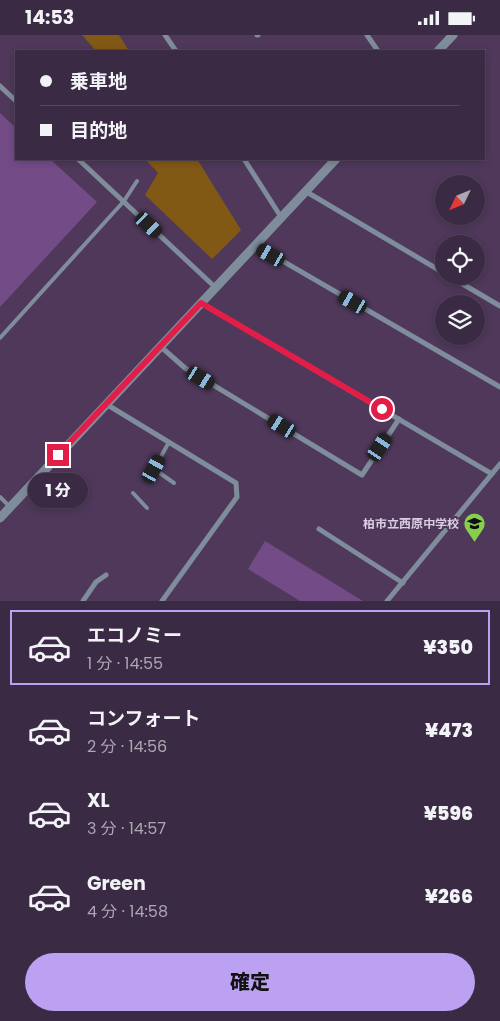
<!DOCTYPE html>
<html lang="ja">
<meta charset="utf-8">
<style>
body{margin:0;font-family:Poppins,"Noto Sans JP",sans-serif;background:#46364f;color:#f1f3f6;height:100vh;display:flex;flex-direction:column;font-size:19px;white-space:nowrap}
*{box-sizing:border-box;margin:0}
p{font-size:16px;color:#aca7b2}
.icon{flex:none;width:28px;height:28px;fill:none;stroke:currentColor;stroke-width:2;stroke-linecap:round;stroke-linejoin:round}
.map{position:relative;height:566px;overflow:hidden}
.drawer{display:flex;flex-direction:column;background:#3b2a44;flex:1}
.drawer>*{flex:none}
.hud{position:absolute;left:15px;top:15px;width:470px;height:110px;border-radius:0px;box-shadow:0 2px 8px #0003,0 0 0 1px #54465d;display:grid;align-content:center;height:110px;padding:0 25px;background:#3b2a44}
.needle{width:32px;rotate:227deg}
.buttons{position:absolute;left:435px;top:140px;display:grid;gap:10px}
.buttons a{display:grid;place-items:center;width:50px;height:50px;border-radius:50%;background:#3b2a44;box-shadow:0 2px 8px #0003,0 0 0 1px #54465d;font-size:25px}
.end{position:absolute;width:22px;height:22px;margin:-11px;border:6px solid #e11d48;background:#fff;box-shadow:0 0 0 2px #fff}
.from{border-radius:50%}
.bubble{position:absolute;height:35px;border-radius:18px;background:#3b2a44;box-shadow:0 2px 8px #0003,0 0 0 1px #54465d;font-size:16px;font-weight:800;line-height:35px;text-align:center}
.car{position:absolute;width:15px;height:30px;margin:-15px -8px;border-radius:6px;box-shadow:0 0 4px 1px #0007;background:linear-gradient(#222 24%,#8ab4d8 0 40%,#222 0 76%,#8ab4d8 0 86%,#222 0)}
.hud b{display:flex;align-items:center;gap:18px;height:48px;font-size:19px}
.hud b+b{border-top:1px solid #54465d}
.hud i{width:12px;height:12px;background:#f1f3f6}
ul{padding:9px 0 0;list-style:none}
li{display:flex;align-items:center;gap:15px;height:75px;margin:0 10px 8px;padding:0 15px;border:2px solid transparent;border-radius:0px}
li div{flex:1}
li b{display:block;font-size:19px}
li em{font-style:normal;font-weight:800}
li.current{border-color:#bca0f2}
li>.icon{width:45px;height:45px;stroke-width:1.5}
.action{display:flex;gap:10px;margin-top:auto;padding:10px 25px}
.action a{flex:1;height:58px;border-radius:30px;background:#bca0f2;color:#111;font-size:20px;font-weight:800;line-height:58px;text-align:center}
.status{display:flex;justify-content:space-between;align-items:center;height:35px;padding:0 25px;background:#3b2a44;direction:ltr}
.status svg{height:14px;fill:currentColor}
.map>svg:first-child{display:block}
.green{fill:#825815}
.building{fill:#734b87}
.lines{fill:none;stroke-linecap:round;stroke-linejoin:round}
.service{stroke:#7f8c9c;stroke-width:4}
.minor{stroke:#7f8c9c;stroke-width:5}
.tertiary{stroke:#7f8c9c;stroke-width:9}
.route{stroke:#e11d48;stroke-width:6}
.labels{text-anchor:middle;dominant-baseline:central;stroke-width:4;stroke-linejoin:round;paint-order:stroke}
.poi-label{font-size:12px;font-weight:bold;fill:#dbcee3;stroke:#4f385a;text-anchor:end}
</style>
<div class="status"><b>14:53</b><svg viewBox="0 0 49 12"><path d="M0 12V9h3v3zM5 12V6h3v6zM10 12V3h3v9zM15 12V0h3v12zM26 1h20v11H26zM47 4h2v5h-2z"/></svg></div>
<div class="map">
<svg width="500" height="566" viewBox="0 0 500 566">
<rect width="100%" height="100%" fill="#4f385a"/>
<g class="green">
<path d="M 82,0 L 119,0 L 129,16 L 96,16 Z"/>
<path d="M 145,124 L 197,124 L 241,195 L 212,224 L 145,160 L 158,138 Z"/>
</g>
<g class="building">
<path d="M 0,78 L 16,93 L 16,124 L 50,124 L 97,167 L 0,272 Z"/>
<path d="M 265,506 L 363,566 L 300,566 L 248,534 Z"/>
</g>
<g class="lines">
<g class="service">
<path d="M 0,303 L 124,166 L 137,146"/>
<path d="M 169,407 L 154,434 L 174,448"/>
<path d="M 133,458 L 147,473"/>
<path d="M 0,462 L 10,472"/>
</g>
<g class="minor">
<path d="M 165,0 L 176,16"/>
<path d="M 257,0 L 258,0"/>
<path d="M 367,0 L 378,16"/>
<path d="M 0,51 L 16,66"/>
<path d="M 78,124 L 216,253"/>
<path d="M 244,124 L 281,182"/>
<path d="M 305,156 L 444,238"/>
<path d="M 255,210 L 500,352"/>
<path d="M 449,241 L 500,271"/>
<path d="M 201,268 L 492,439"/>
<path d="M 160,311 L 185,333 L 362,440 L 399,384"/>
<path d="M 106,369 L 236,448 L 237,462 L 162,566"/>
<path d="M 319,494 L 403,548"/>
<path d="M 83,566 L 96,547 L 106,540"/>
<path d="M 387,566 L 500,429"/>
</g>
<g class="tertiary">
<path d="M 438,16 L 453,0"/>
<path d="M 0,483 L 336,124"/>
</g>
</g>
<g class="lines">
<path class="route" d="M 58,420 L 201,268 L 382,374"/>
</g>
<defs>
<symbol id="school-pin" viewBox="-11 -11 22 30"><path d="M0 17L-7.5 6A9.5 9.5 0 1 1 7.5 6Z" fill="#86cf4b" stroke="#4f385a"/><path d="M0-5L7-2L0 1L-7-2ZM-4 1L0 2.5L4 1V4Q0 6-4 4Z" fill="#111"/></symbol>
</defs>
<g fill-rule="evenodd">
<use href="#school-pin" x="462" y="476" width="25" height="34"/>
</g>
<g class="labels">
<g class="poi-label">
<text x="459" y="488">柏市立西原中学校</text>
</g>
</g>
</svg>
<div class="buttons">
<a><svg class="needle" viewBox="-14 -14 28 28"><path d="M0-13l5 13h-10z" fill="#e53935"/><path d="M0 13l5-13h-10z" fill="#aca7b2"/></svg></a>
<a><svg class="icon" aria-label="locate" viewBox="0 0 24 24"><circle cx="12" cy="12" r="6"/><path d="M12 2v4M12 18v4M2 12h4M18 12h4"/></svg></a>
<a><svg class="icon" aria-label="layers" viewBox="0 0 24 24"><path d="M12 4l9 5-9 5-9-5zM3 14l9 5 9-5"/></svg></a>
</div>
<i class="end from" style="left:382px;top:374px"></i>
<i class="end" style="left:58px;top:420px"></i>
<div class="bubble" style="left:28px;top:438px;width:60px">1 分</div>
<i class="car" style="left:149px;top:190px;rotate:133deg"></i>
<i class="car" style="left:271px;top:220px;rotate:300deg"></i>
<i class="car" style="left:353px;top:267px;rotate:300deg"></i>
<i class="car" style="left:201px;top:343px;rotate:121deg"></i>
<i class="car" style="left:282px;top:391px;rotate:301deg"></i>
<i class="car" style="left:380px;top:412px;rotate:34deg"></i>
<i class="car" style="left:154px;top:434px;rotate:29deg"></i>
<div class="hud">
<b><i class="from"></i>乗車地</b>
<b><i></i>目的地</b>
</div>
</div>
<section class="drawer">
<ul>
<li class="current"><svg class="icon" aria-label="car" viewBox="0 0 24 24"><path d="M5 17H2v-5l4-1 3-4h7l3 4 3 1v5h-3M9 17h6M6 11h13"/><circle cx="7" cy="17" r="2"/><circle cx="17" cy="17" r="2"/></svg><div><b>エコノミー</b><p>1 分 · 14:55</p></div><em>¥350</em></li>
<li><svg class="icon" aria-label="car" viewBox="0 0 24 24"><path d="M5 17H2v-5l4-1 3-4h7l3 4 3 1v5h-3M9 17h6M6 11h13"/><circle cx="7" cy="17" r="2"/><circle cx="17" cy="17" r="2"/></svg><div><b>コンフォート</b><p>2 分 · 14:56</p></div><em>¥473</em></li>
<li><svg class="icon" aria-label="car" viewBox="0 0 24 24"><path d="M5 17H2v-5l4-1 3-4h7l3 4 3 1v5h-3M9 17h6M6 11h13"/><circle cx="7" cy="17" r="2"/><circle cx="17" cy="17" r="2"/></svg><div><b>XL</b><p>3 分 · 14:57</p></div><em>¥596</em></li>
<li><svg class="icon" aria-label="car" viewBox="0 0 24 24"><path d="M5 17H2v-5l4-1 3-4h7l3 4 3 1v5h-3M9 17h6M6 11h13"/><circle cx="7" cy="17" r="2"/><circle cx="17" cy="17" r="2"/></svg><div><b>Green</b><p>4 分 · 14:58</p></div><em>¥266</em></li>
</ul>
<div class="action"><a>確定</a></div>
</section>
